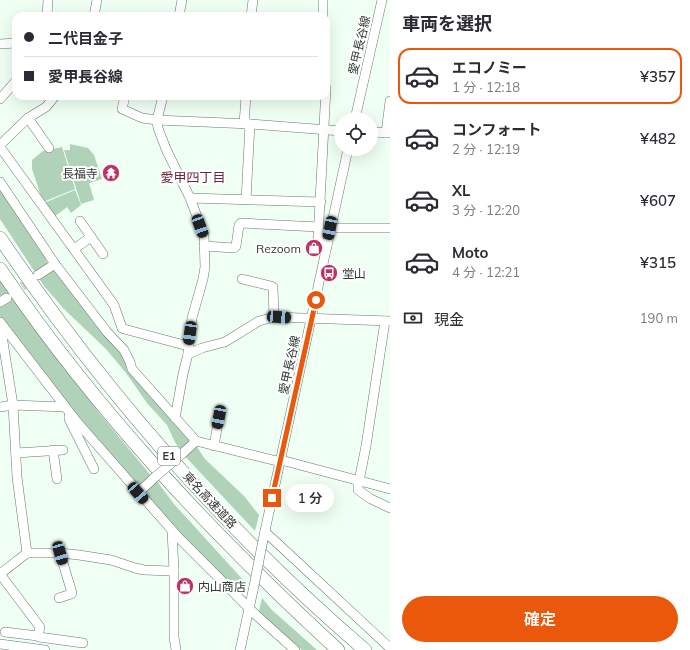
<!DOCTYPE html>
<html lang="ja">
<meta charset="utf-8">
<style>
body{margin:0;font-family:Mulish,"Noto Sans JP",sans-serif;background:#f2f2f3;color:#2b2b33;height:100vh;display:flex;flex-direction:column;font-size:15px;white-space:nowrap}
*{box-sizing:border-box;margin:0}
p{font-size:13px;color:#7c7c81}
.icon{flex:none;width:22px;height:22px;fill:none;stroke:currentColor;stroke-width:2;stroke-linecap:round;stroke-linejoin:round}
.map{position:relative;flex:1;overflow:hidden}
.side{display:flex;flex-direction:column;background:#fff;width:300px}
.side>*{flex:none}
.guide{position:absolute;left:12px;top:12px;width:318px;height:88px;border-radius:12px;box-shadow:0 4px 16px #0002;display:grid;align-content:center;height:88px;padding:0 12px;background:#fff}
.controls{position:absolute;left:334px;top:112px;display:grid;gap:8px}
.controls a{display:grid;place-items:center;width:44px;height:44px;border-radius:50%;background:#fff;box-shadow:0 4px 16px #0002;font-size:20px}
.end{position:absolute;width:18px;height:18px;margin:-9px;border:5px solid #ea580c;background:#fff;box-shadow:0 0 0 2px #fff}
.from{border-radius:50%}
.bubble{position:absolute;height:28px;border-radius:14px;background:#fff;box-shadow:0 4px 16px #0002;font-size:13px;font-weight:600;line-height:28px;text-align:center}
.car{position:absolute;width:12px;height:24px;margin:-12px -6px;border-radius:5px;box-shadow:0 0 3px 1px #0007;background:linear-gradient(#222 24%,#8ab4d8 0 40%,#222 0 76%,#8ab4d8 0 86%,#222 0)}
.guide b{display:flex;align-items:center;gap:14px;height:38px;font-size:15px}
.guide b+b{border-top:1px solid #e1e1e2}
.guide i{width:10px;height:10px;background:#2b2b33}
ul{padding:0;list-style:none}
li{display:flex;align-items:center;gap:12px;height:56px;margin:0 8px 6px;padding:0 4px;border:2px solid transparent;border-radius:12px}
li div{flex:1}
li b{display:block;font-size:15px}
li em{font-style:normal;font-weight:600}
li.active{border-color:#ea580c}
li>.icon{width:36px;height:36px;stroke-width:1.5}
h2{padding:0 12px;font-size:18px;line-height:48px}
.pay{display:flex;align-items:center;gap:10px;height:44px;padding:0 12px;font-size:15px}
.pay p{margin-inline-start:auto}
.cta{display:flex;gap:8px;margin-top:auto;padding:8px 12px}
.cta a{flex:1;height:46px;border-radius:24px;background:#ea580c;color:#fff;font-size:16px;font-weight:600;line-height:46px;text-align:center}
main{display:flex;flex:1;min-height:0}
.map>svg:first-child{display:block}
.green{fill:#afd2b9}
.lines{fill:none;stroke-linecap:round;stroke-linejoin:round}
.minor-tunnel{stroke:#c9d7cd;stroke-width:9;stroke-dasharray:9 4.5;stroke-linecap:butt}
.minor-casing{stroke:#67786c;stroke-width:10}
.highway-casing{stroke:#67786c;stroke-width:14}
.minor{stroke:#fff;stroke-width:9}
.highway{stroke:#fff;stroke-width:13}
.minor-bridge-casing{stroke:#67786c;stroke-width:10;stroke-linecap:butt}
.minor-bridge{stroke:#fff;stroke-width:9}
.route{stroke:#ea580c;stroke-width:5}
.labels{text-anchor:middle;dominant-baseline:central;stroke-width:4;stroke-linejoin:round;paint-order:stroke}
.shield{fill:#fff;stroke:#707471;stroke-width:1}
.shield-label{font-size:11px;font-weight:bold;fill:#323934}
.street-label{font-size:12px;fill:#323934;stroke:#fff}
.poi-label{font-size:12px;fill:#323934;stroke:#fff;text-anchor:end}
.neighbourhood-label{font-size:13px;fill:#6b263b;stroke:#fff}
</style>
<main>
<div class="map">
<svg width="390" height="650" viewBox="0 0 390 650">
<rect width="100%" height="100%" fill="#effff3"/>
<g class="green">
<path d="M 70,144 L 88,148 L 94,155 L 102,179 L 89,183 L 94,200 L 81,204 L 64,150 L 70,150 Z"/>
<path d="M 62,147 L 75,189 L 43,202 L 32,169 L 32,160 L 43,151 Z"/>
<path d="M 0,187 L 42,249 L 49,268 L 57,273 L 123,351 L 193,441 L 205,459 L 244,496 L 259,515 L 255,531 L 181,452 L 175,442 L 167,425 L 147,403 L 126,373 L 106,349 L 64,309 L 44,286 L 0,219 Z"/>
<path d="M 75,190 L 81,205 L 71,213 L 67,207 L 54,217 L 44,203 Z"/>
<path d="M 0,280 L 99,413 L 153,478 L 151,486 L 158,481 L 159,484 L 174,504 L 245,582 L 238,590 L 185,540 L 139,488 L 69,405 L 0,317 Z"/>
<path d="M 262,598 L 272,610 L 317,650 L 302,650 L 259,611 Z"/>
</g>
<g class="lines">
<path class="minor-tunnel" d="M 11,294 L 35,278"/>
<defs>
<g id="minor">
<path d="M 47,16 L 48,0"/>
<path d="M 94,16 L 97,0"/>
<path d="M 179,16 L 182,0"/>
<path d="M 251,16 L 253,0"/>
<path d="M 323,16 L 323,0"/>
<path d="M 0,44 L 16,43"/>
<path d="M 326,88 L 318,239 L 321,243 L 327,246"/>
<path d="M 125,96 L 122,109 L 142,118 L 157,120 L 250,124 L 341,131"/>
<path d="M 163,96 L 157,120 L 158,128 L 166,149 L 190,198 L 204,235 L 205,267 L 203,279 L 192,318 L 188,354 L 183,374 L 175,418"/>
<path d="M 0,99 L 16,81"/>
<path d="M 28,118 L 49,148"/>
<path d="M 355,119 L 382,0"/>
<path d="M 244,124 L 246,96"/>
<path d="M 371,132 L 390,133"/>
<path d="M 386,133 L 390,101"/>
<path d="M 0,145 L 28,118 L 46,107 L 55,96"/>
<path d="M 0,147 L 114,305 L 122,328"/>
<path d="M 0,182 L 55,264 L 107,332 L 124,350 L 130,362 L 132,369 L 196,441 L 277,461 L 281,460 L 390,489"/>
<path d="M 190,198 L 321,202"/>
<path d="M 246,200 L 250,124"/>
<path d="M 80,221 L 103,254"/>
<path d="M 331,228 L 390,228"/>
<path d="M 204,246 L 234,248 L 236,246 L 239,225 L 241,223 L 319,227"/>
<path d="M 74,249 L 91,237"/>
<path d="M 38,275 L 55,264"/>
<path d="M 242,279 L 271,286 L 273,287 L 274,317"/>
<path d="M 0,302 L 7,298"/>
<path d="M 0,322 L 77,422 L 178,537 L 256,615 L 295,650"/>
<path d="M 122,328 L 124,329 L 188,346"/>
<path d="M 188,354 L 202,348 L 225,342 L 259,321 L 274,317 L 390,321"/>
<path d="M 0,407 L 13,405 L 65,407"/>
<path d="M 69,416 L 69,419 L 94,469"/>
<path d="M 214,446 L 219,417"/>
<path d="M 53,450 L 57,479"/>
<path d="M 16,453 L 63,450"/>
<path d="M 183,453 L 196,441"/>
<path d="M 358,481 L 358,490 L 371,499 L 390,508"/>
<path d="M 359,481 L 366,446 L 385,321"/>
<path d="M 138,493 L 154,478"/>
<path d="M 265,532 L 275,541 L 390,648"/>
<path d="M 263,540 L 348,149"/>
<path d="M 27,553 L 60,553 L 79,555 L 111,560 L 135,568 L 144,570 L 171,571 L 174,570 L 172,531"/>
<path d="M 174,570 L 174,637 L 176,650"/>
<path d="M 0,574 L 27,553 L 17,477 L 13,405 L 0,323"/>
<path d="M 0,574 L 40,627 L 38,636 L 39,637 L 83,643"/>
<path d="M 59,598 L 71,594 L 72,593 L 60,553"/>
<path d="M 5,632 L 38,636"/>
<path d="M 0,644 L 45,650"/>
<path d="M 240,650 L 254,586"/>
</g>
<g id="highway">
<path d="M 0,238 C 103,390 226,531 365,650"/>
<path d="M 0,269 C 95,410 213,535 338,650"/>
</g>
</defs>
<use href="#minor" class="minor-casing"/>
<use href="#highway" class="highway-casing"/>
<use href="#minor" class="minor"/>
<use href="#highway" class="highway"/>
<defs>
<g id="minor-bridge">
<path d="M 154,478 L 183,453"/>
<path d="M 254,586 L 263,540"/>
</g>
</defs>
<use href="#minor-bridge" class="minor-bridge-casing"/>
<use href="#minor-bridge" class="minor-bridge"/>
</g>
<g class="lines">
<path class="route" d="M 272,498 L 316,300"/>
</g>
<defs>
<symbol id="temple-disc" viewBox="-11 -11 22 22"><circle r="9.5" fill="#be3163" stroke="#fff"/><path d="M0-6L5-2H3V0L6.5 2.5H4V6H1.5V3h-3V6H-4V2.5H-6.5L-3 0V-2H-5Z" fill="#fff"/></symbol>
<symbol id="shop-disc" viewBox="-11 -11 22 22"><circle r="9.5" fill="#be3163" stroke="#fff"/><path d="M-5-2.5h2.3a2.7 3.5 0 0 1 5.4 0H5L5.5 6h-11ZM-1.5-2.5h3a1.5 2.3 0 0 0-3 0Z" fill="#fff"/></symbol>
<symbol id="bus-disc" viewBox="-11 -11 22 22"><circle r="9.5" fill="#be3163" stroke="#fff"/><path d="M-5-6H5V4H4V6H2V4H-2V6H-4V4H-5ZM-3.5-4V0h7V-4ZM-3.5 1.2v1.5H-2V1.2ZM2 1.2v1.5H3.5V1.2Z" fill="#fff"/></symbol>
</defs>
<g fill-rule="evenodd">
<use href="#temple-disc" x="101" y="163" width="20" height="20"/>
<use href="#shop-disc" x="304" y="238" width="20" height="20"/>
<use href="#bus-disc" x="319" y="263" width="20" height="20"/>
<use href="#shop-disc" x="175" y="576" width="20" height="20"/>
</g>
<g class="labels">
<rect class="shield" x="158" y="447" width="22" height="18" rx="3"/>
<g class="shield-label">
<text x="169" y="456">E1</text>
</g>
<g class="street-label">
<text transform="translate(359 45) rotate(-77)">愛甲長谷線</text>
<text transform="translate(289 365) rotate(-78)">愛甲長谷線</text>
<text transform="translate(210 500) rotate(47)">東名高速道路</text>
</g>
<g class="poi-label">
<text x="98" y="173">長福寺</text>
<text x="301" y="248">Rezoom</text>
<text x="342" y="273" text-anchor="start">堂山</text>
<text x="198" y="586" text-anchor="start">内山商店</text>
</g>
<g class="neighbourhood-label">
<text x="193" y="177">愛甲四丁目</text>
</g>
</g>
</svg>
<div class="controls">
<a><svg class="icon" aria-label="locate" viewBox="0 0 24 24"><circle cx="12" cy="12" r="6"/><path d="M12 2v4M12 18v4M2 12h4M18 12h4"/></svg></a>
</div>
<i class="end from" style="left:316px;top:300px"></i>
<i class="end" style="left:272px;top:498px"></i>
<div class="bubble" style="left:286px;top:484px;width:48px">1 分</div>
<i class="car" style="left:200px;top:226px;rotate:160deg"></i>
<i class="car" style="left:330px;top:228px;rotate:191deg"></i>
<i class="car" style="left:279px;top:317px;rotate:94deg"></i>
<i class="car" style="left:190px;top:333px;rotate:188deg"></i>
<i class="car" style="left:219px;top:417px;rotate:191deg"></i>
<i class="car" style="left:138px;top:493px;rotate:139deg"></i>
<i class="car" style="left:60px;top:553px;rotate:164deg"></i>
<div class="guide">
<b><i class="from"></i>二代目金子</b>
<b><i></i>愛甲長谷線</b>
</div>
</div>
<section class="side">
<h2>車両を選択</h2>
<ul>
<li class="active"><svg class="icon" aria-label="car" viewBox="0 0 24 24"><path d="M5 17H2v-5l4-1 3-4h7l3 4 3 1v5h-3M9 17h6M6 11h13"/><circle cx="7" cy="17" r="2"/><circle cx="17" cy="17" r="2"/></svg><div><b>エコノミー</b><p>1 分 · 12:18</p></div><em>¥357</em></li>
<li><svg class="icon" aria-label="car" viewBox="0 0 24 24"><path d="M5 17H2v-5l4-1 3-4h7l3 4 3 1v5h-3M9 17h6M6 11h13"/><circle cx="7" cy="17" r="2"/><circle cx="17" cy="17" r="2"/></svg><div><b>コンフォート</b><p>2 分 · 12:19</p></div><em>¥482</em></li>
<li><svg class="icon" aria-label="car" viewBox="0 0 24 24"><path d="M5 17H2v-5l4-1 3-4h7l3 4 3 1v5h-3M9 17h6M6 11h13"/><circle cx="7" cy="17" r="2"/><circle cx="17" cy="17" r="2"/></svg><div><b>XL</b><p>3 分 · 12:20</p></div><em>¥607</em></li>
<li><svg class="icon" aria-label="car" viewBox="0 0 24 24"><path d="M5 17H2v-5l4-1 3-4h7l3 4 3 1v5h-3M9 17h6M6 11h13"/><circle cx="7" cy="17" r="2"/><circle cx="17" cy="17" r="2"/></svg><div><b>Moto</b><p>4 分 · 12:21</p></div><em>¥315</em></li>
</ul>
<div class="pay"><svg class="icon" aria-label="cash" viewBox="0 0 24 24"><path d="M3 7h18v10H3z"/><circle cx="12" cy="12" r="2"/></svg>現金<p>190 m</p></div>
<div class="cta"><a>確定</a></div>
</section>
</main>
